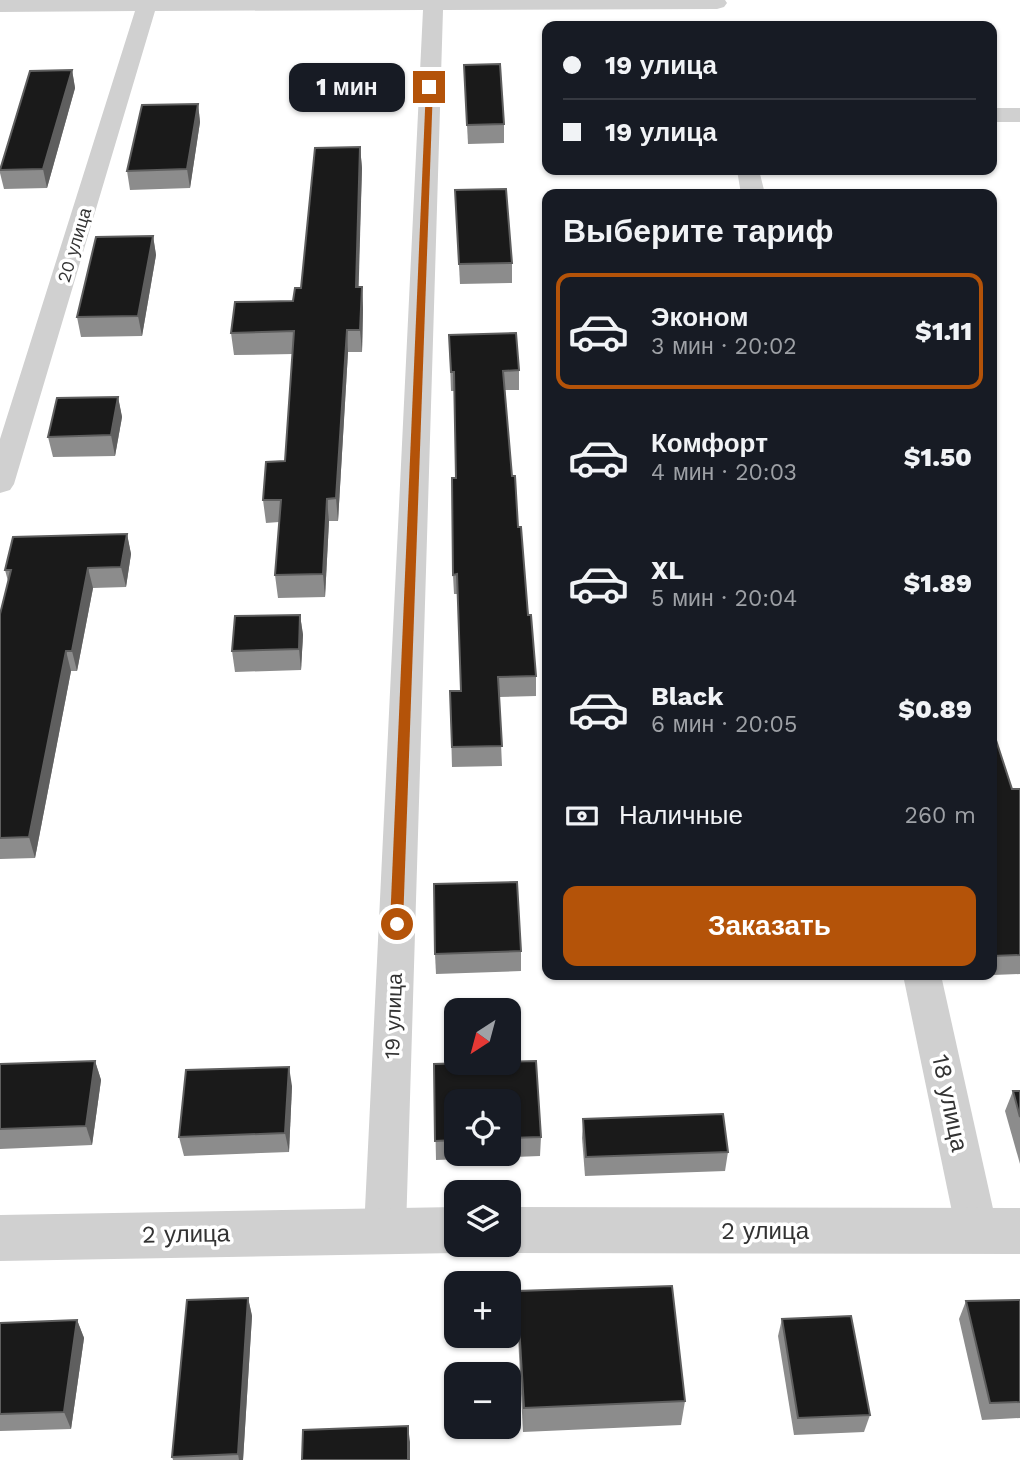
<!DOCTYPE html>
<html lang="ru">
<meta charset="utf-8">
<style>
body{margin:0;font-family:"Work Sans",sans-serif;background:#20242c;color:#f1f3f6;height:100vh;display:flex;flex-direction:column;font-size:26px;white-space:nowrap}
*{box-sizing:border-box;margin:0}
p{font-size:23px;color:#9ea1a6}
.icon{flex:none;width:38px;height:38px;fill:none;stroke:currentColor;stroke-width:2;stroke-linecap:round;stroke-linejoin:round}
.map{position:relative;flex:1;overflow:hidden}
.sheet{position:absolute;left:542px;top:189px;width:455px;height:791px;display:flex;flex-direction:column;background:#171b24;border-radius:14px;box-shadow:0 2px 5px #0004}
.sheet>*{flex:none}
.top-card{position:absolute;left:542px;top:21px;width:455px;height:154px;border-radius:14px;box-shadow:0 2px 5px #0004;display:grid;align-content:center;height:154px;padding:0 21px;background:#171b24}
.needle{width:46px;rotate:216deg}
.fabs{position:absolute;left:444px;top:998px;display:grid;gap:14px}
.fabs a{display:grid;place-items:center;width:77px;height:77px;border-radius:14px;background:#171b24;box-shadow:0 2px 5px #0004;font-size:35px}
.end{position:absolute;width:32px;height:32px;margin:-16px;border:9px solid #b45309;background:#fff;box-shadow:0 0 0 4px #fff}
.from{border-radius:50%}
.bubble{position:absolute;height:49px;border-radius:14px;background:#171b24;box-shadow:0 2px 5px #0004;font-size:23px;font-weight:800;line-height:49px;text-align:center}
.top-card b{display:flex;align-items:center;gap:24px;height:66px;font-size:26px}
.top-card b+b{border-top:2px solid #363941}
.top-card i{width:18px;height:18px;background:#f1f3f6}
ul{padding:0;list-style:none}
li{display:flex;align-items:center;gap:21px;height:116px;margin:0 14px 10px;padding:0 7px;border:4px solid transparent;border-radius:14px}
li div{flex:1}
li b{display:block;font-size:26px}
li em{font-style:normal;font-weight:800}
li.on{border-color:#b45309}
li>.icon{width:63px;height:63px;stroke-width:1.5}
h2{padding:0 21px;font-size:32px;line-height:84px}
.pay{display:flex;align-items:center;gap:18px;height:77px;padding:0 21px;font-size:26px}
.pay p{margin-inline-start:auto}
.action{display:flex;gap:14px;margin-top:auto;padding:14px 21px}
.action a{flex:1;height:80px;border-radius:14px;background:#b45309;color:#fff;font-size:28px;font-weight:800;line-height:80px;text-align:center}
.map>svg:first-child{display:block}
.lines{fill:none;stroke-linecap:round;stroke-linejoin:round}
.minor{fill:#d0d0d0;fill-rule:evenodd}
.tertiary{fill:#d0d0d0;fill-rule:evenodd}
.wall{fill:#8c8c8c;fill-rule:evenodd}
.shaded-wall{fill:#5f5f5f}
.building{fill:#1a1a1a;stroke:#5f5f5f;stroke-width:2}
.route{fill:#b45309}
.labels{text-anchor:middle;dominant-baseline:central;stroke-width:7;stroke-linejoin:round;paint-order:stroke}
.far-street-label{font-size:18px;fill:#333;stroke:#fff}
.street-label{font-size:21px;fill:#333;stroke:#fff}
.near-street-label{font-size:24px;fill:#333;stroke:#fff}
</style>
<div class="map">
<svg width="1020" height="1460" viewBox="0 0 1020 1460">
<rect width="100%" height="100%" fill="#fff"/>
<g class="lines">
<g class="minor">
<path d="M 0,0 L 725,0 L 727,3 L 724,7 L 717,9 L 443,10 L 406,1230 L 400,1244 L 385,1249 L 370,1244 L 364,1230 L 423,10 L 155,11 L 14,484 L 10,490 L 0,493 L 0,439 L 135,11 L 0,12 Z"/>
<rect x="992" y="108" width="28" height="14"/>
<path d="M 737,170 L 759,170 L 765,194 L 741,194 Z"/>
<path d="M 903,975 L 941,975 L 998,1231 L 992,1245 L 977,1250 L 962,1245 L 956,1231 Z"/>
</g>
<g class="tertiary">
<path d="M 457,1207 L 457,1244 L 475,1244 L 457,1253 L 0,1261 L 0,1215 Z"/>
<path d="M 509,1207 L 1020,1208 L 1020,1254 L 509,1253 L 491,1244 L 509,1244 Z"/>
</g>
</g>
<g class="wall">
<path d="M 464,65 L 504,124 L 504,143 L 468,144 Z"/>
<path d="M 72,70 L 75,88 L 47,188 L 4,189 L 0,173 L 0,168 Z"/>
<path d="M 198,104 L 200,122 L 190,188 L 130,190 L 127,171 Z"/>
<path d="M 360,147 L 362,168 L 358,287 L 362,287 L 363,309 L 362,352 L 348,352 L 338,521 L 329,521 L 325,597 L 278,598 L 275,575 L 279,522 L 266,523 L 263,500 L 285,461 L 293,354 L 234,355 L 231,333 L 293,301 L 301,288 Z"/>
<path d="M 456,209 L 512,263 L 512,283 L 460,284 Z"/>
<path d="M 153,236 L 156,255 L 142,336 L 81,337 L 77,317 Z"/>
<path d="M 449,335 L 519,370 L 519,390 L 505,390 L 512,476 L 536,676 L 536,696 L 499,697 L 502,766 L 452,767 L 450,691 L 461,691 L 458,594 L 454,594 L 453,575 L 456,478 L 454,391 L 451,391 Z"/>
<path d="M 118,397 L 122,417 L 115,456 L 53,457 L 48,437 Z"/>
<path d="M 127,534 L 131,554 L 126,587 L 93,588 L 77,671 L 71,671 L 35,858 L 0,859 L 0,614 L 8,581 L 5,570 Z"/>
<path d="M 300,615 L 303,635 L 301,670 L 235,672 L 232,651 Z"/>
<path d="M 992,728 L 1012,789 L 1020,789 L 1020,974 L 968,976 L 968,975 L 992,975 Z"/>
<path d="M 521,951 L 521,971 L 436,974 L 435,954 Z"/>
<path d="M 95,1061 L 101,1080 L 92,1145 L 0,1149 L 0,1064 Z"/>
<path d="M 536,1061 L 541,1137 L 540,1156 L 436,1160 L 434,1064 ZM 457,1101 L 509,1101 L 509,1153 L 457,1153 Z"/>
<path d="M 292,1086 L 289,1152 L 184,1156 L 179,1137 Z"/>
<path d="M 1013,1091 L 1020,1091 L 1020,1164 L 1005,1111 Z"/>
<path d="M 583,1119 L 728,1152 L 725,1171 L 585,1176 L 582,1138 Z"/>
<path d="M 517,1291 L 685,1401 L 681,1425 L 523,1432 L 517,1317 Z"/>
<path d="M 248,1298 L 252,1316 L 243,1460 L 173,1460 L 172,1457 Z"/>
<path d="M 1020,1300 L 1020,1418 L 982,1420 L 959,1319 L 966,1301 Z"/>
<path d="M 782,1319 L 870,1415 L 864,1432 L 794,1435 L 778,1336 Z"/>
<path d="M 77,1320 L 84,1338 L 71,1429 L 0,1431 L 0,1323 Z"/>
</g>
<g class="shaded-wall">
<path d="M 72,70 L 75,88 L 47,188 L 43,169 Z"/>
<path d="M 198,104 L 200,122 L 190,188 L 187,169 Z"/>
<path d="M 360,147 L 362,168 L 358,309 L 356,287 Z"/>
<path d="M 153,236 L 156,255 L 142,336 L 138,316 Z"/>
<path d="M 362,287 L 363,309 L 362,352 L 360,330 Z"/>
<path d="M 347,330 L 348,352 L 338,521 L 336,498 Z"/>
<path d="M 118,397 L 122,417 L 115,456 L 111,435 Z"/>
<path d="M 327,499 L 329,521 L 325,597 L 323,574 Z"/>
<path d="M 127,534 L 131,554 L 126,587 L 121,567 Z"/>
<path d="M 88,568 L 93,588 L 77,671 L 72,651 Z"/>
<path d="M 300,615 L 303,635 L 301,670 L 299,649 Z"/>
<path d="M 66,651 L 71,671 L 35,858 L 29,837 Z"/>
<path d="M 95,1061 L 101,1080 L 92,1145 L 86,1126 Z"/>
<path d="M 289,1067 L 292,1086 L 289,1152 L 285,1133 Z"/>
<path d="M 248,1298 L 252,1316 L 243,1460 L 239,1460 L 238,1454 Z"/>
<path d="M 77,1320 L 84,1338 L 71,1429 L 64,1412 Z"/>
<path d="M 408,1426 L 410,1442 L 410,1460 L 408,1460 Z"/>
</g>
<g class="building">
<path d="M 500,64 L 504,124 L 467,125 L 464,65 Z"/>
<path d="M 72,70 L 43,169 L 0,170 L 30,71 Z"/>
<path d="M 198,104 L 187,169 L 127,171 L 142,105 Z"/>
<path d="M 360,147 L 356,287 L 362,287 L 360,330 L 347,330 L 336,498 L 327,499 L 323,574 L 275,575 L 281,500 L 263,500 L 266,462 L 285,461 L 294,331 L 231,333 L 235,302 L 293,301 L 295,288 L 301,288 L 315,148 Z"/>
<path d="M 506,189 L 512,263 L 459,264 L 455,190 Z"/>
<path d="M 153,236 L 138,316 L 77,317 L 96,237 Z"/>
<path d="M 516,333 L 519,370 L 503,371 L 512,476 L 515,476 L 518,527 L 521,527 L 528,615 L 531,615 L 536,676 L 498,677 L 502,746 L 452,747 L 450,691 L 461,691 L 457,574 L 453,575 L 452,478 L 456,478 L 454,372 L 451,372 L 449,335 Z"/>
<path d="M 118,397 L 111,435 L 48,437 L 57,398 Z"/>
<path d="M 127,534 L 121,567 L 88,568 L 72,651 L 66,651 L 29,837 L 0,838 L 0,614 L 11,570 L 5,570 L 13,537 Z"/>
<path d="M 300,615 L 299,649 L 232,651 L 235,616 Z"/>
<path d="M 992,728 L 1012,789 L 1020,789 L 1020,955 L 992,956 Z"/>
<path d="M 517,882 L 521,951 L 435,954 L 434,884 Z"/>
<path d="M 95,1061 L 86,1126 L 0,1129 L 0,1064 Z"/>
<path d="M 536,1061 L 541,1137 L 509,1138 L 509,1101 L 457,1101 L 457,1140 L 435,1141 L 434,1064 Z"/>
<path d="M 289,1067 L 285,1133 L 179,1137 L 186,1070 Z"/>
<path d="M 1013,1091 L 1020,1091 L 1020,1117 Z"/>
<path d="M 723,1114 L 728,1152 L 586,1157 L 583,1119 Z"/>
<path d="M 672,1286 L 685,1401 L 524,1408 L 517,1291 Z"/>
<path d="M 248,1298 L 238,1454 L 172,1457 L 187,1300 Z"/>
<path d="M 1020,1300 L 1020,1402 L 990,1403 L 966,1301 Z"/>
<path d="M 851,1316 L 870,1415 L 798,1418 L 782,1319 Z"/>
<path d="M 77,1320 L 64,1412 L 0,1414 L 0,1323 Z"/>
<path d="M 408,1426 L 408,1460 L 302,1460 L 303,1430 Z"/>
</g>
<path class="route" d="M 429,85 L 433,87 L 403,924 L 397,929 L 390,924 L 426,87 Z"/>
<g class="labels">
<g class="far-street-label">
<text transform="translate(74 245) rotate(-73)">20 улица</text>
</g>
<g class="street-label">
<text transform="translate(393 1016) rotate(-88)">19 улица</text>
</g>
<g class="near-street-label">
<text transform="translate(950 1103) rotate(78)">18 улица</text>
<text x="765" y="1231">2 улица</text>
<text transform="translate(186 1234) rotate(-1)">2 улица</text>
</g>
</g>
</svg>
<div class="fabs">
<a><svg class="needle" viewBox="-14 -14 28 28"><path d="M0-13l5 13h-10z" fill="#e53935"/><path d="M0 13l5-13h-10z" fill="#9ea1a6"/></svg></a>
<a><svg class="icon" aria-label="locate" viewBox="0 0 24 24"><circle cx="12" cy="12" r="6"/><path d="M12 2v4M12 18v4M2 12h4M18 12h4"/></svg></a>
<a><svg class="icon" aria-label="layers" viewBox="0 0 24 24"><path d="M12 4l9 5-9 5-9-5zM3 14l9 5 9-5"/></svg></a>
<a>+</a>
<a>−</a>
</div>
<i class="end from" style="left:397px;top:924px"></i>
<i class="end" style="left:429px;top:87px"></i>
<div class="bubble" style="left:289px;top:63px;width:116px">1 мин</div>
<div class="top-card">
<b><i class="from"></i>19 улица</b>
<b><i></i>19 улица</b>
</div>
<section class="sheet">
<h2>Выберите тариф</h2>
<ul>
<li class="on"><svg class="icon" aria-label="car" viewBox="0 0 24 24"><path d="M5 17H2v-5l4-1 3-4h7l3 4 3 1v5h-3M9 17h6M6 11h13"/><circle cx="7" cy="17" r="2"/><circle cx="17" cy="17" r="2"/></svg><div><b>Эконом</b><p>3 мин · 20:02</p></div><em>$1.11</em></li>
<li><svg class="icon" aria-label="car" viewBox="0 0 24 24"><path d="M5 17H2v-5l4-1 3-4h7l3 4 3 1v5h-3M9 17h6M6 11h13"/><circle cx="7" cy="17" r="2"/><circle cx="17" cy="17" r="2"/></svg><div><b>Комфорт</b><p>4 мин · 20:03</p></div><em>$1.50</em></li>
<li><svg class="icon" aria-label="car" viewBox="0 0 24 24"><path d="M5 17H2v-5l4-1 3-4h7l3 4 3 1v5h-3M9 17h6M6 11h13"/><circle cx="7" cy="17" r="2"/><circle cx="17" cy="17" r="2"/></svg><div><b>XL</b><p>5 мин · 20:04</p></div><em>$1.89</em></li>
<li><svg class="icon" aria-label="car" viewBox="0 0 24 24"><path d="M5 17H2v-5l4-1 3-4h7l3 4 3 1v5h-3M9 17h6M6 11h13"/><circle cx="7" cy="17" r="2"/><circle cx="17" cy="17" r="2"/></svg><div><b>Black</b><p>6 мин · 20:05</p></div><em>$0.89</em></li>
</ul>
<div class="pay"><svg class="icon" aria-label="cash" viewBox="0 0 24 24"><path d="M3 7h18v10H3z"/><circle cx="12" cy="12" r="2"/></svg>Наличные<p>260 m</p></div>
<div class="action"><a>Заказать</a></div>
</section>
</div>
